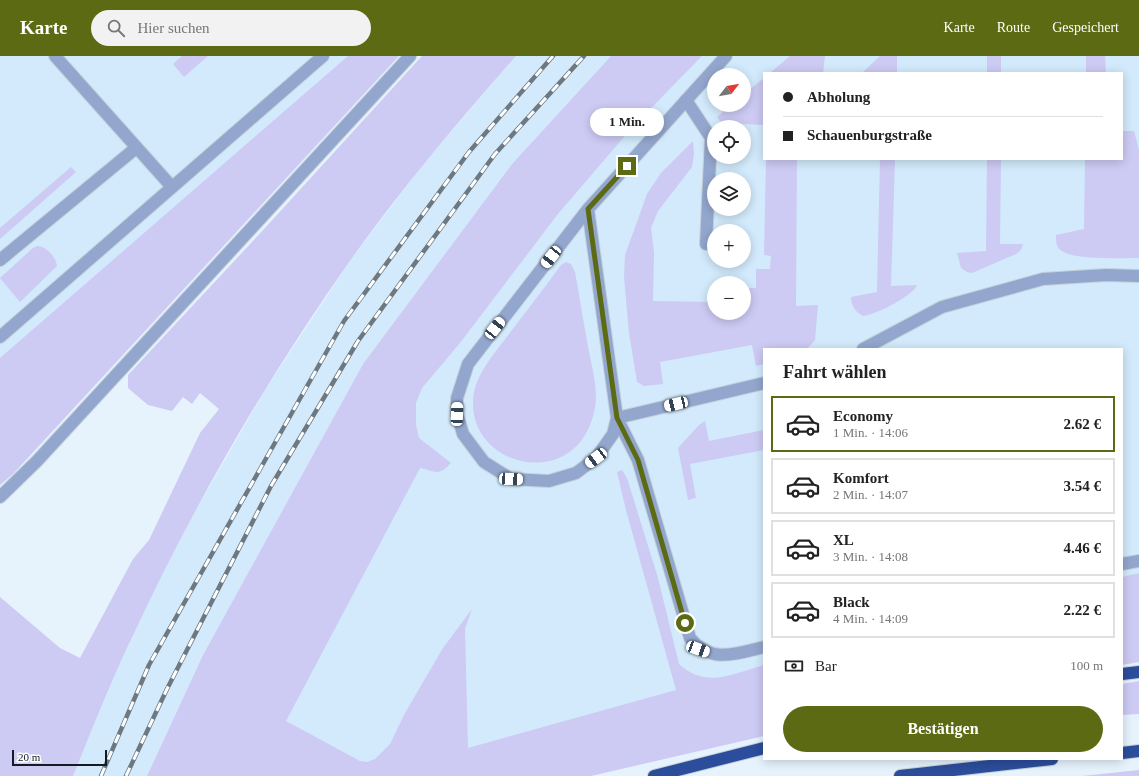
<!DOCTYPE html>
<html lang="de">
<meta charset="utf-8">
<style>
body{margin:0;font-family:"Times New Roman",serif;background:#f2f2f2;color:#222;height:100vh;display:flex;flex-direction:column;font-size:15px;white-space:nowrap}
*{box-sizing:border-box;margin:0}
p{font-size:13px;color:#767676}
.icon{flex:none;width:22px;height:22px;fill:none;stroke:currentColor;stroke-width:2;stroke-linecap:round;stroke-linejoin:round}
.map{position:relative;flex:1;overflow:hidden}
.side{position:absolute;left:763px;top:292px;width:360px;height:412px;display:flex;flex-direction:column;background:#fff;border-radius:0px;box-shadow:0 2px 10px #0003}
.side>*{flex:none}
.top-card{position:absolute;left:763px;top:16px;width:360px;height:88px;border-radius:0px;box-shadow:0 2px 10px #0003;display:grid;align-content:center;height:88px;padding:0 20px;background:#fff}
.needle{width:26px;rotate:59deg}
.controls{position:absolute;left:707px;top:12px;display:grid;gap:8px}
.controls a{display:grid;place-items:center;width:44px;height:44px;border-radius:50%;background:#fff;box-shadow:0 2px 10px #0003;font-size:20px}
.scale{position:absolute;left:12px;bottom:10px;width:95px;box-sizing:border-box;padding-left:4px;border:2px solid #141c22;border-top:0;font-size:11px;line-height:14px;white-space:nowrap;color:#141c22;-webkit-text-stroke:3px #fefefe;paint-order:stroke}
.end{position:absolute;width:18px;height:18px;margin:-9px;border:5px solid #5c6a13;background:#fff;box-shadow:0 0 0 2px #fff}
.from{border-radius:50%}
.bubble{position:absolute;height:28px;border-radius:14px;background:#fff;box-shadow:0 2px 10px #0003;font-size:13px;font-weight:800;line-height:28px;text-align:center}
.car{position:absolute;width:12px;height:24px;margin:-12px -6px;border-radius:5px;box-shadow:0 0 3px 1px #0007;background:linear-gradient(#fff 24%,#345 0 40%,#fff 0 76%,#345 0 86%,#fff 0)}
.top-card b{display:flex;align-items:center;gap:14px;height:38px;font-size:15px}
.top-card b+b{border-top:1px solid #e0e0e0}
.top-card i{width:10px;height:10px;background:#222}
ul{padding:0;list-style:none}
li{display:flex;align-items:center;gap:12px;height:56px;margin:0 8px 6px;padding:0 12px;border:2px solid #e0e0e0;border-radius:0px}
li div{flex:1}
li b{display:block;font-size:15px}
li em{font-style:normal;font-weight:800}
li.selected{border-color:#5c6a13}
li>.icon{width:36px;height:36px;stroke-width:1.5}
h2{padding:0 20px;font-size:18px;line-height:48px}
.pay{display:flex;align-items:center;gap:10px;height:44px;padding:0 20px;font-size:15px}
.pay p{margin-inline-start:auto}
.button{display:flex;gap:8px;margin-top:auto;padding:8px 20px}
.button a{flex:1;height:46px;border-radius:24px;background:#5c6a13;color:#fff;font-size:16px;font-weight:800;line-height:46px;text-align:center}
header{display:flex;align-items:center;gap:24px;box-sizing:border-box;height:56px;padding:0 20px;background:#5c6a13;color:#fff}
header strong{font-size:19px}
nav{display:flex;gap:22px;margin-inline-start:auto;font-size:14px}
.search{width:280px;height:36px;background:#f2f2f2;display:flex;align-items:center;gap:10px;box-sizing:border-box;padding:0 14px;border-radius:22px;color:#767676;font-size:15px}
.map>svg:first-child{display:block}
.built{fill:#d2eafb;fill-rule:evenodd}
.green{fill:#cdcaf4}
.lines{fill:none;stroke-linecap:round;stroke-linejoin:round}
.lane-casing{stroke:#c4d1da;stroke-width:14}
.street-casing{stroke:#c4d1da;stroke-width:14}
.highway-casing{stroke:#c4d1da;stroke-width:14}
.lane{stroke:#93a6cd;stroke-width:12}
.street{stroke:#93a6cd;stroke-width:12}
.highway{stroke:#2b4d9b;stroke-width:12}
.rail-casing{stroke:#6e7880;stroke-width:4.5}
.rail{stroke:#fefefe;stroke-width:3;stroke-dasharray:9;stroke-linecap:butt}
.route{stroke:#5c6a13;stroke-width:5}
</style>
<header>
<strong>Karte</strong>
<div class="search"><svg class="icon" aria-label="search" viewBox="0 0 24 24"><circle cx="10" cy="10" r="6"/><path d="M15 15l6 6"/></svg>Hier suchen</div>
<nav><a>Karte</a><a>Route</a><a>Gespeichert</a></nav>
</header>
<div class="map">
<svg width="1139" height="720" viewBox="0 0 1139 720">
<rect width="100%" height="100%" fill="#e6f3fd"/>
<g class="built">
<path d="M 0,0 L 357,0 L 0,310 Z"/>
<path d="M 516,0 L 611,0 L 512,108 L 363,308 L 203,599 L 147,720 L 73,720 L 107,635 L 135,573 L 193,459 L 267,331 L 352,202 L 422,110 Z"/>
<path d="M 702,0 L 1139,0 L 1139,517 L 1122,521 L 1122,293 L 764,293 L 764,619 L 407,720 L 252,697 L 419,382 L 416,368 L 416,347 L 421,332 L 460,287 L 558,158 L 630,74 ZM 764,17 L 1122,17 L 1122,103 L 764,103 ZM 714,19 L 744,19 L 744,49 L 714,49 ZM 714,71 L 744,71 L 744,101 L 714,101 ZM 714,123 L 744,123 L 744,153 L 714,153 ZM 714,175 L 744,175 L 744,205 L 714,205 ZM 714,227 L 744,227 L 744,257 L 714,257 Z"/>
</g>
<g class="green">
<path d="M 182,0 L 208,0 L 184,21 L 173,8 Z"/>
<path d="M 348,0 L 399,0 L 13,418 L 0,429 L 0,302 Z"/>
<path d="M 422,0 L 516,0 C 459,65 402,132 352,202 C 269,319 196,445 135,575 C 112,622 93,671 73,720 L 0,720 L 0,541 L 60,592 L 80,602 L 133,503 L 149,484 L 200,377 L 219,353 L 200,337 L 192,348 L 183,341 L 172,355 L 148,349 L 128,332 L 128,319 L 265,172 Z"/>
<path d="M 611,0 L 702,0 L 630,74 L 558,158 L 460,287 L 422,332 L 416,347 L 416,368 L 419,382 L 451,407 C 438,421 436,415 420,412 L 286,665 L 360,705 L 367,706 L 375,703 L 390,688 L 405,657 L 443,592 L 472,553 L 465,573 L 468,692 L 676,634 L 626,454 L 617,416 L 622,414 L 627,422 L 658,522 L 679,608 C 706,633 733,618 764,609 L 764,680 L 591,720 L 147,720 L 203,599 L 363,308 L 512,108 Z"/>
<path d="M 790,0 L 825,0 L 823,17 L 770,17 Z"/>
<path d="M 880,0 L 897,0 L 897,17 L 862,17 Z"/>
<rect x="987" y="0" width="14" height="17"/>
<path d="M 1086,0 L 1105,0 L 1106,17 L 1086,17 Z"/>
<path d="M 764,22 L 764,69 L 721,67 L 717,61 L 731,49 L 744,49 L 744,38 Z"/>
<path d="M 1122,75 L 1134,75 L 1139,94 L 1139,202 C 1123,202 1074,204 1062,195 C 1056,192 1056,185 1056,179 L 1084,173 L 1085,103 L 1122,103 Z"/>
<path d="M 693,85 L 694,98 L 692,111 L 658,155 L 651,172 L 654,197 L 653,245 L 714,246 L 714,257 L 744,257 L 744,247 L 749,247 L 749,232 L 756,232 L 756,213 L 770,213 L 771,200 L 764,199 L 766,103 L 797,103 L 796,250 L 818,249 L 815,284 L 807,293 L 764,293 L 764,308 L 756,310 L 752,289 L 660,306 L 663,328 L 644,330 L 637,326 L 629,277 L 624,221 L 625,199 L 647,138 L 661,117 Z"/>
<path d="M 880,103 L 895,103 L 891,230 L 917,229 C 913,240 875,259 863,260 C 855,256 851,249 851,241 L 877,236 Z"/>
<path d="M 987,103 L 1001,103 L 1000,188 L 1023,188 L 1021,194 L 1016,198 L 972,217 L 967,216 L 961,212 L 957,197 L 986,195 Z"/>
<path d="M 71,111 L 76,116 L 0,183 L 0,172 Z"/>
<path d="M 37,190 C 46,190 56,201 57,210 L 20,246 L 0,222 L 33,192 Z"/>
<path d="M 566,206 L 571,208 L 575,216 C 580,243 584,270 589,296 C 593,316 599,337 594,356 C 576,439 461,411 474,336 C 478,316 494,298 506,282 C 524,258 543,234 561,209 Z"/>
<path d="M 705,365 L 709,385 L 764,374 L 764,394 L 690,408 L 696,442 L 688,444 L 678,392 L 699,369 Z"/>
<path d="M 1139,517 L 1139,606 L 1122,609 L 1122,521 Z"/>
<path d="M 1139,625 L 1139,658 L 1122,659 L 1122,628 Z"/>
<path d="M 1139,714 L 1139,720 L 1082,720 Z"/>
</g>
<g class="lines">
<defs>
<g id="lane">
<path d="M 55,0 L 172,131"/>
<path d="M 686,44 L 711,82 L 706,188"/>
<path d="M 0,204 L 136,92"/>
<path d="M 0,281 L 323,0"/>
<path d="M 863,293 L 942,251 L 1043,223 L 1106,219 L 1139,220"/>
<path d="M 764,327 L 617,362 L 638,404 L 690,582 C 711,608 735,598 764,591"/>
<path d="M 0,441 L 37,405 L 410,0"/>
<path d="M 1122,508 L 1139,505"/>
</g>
<path id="street" d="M 588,153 L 617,362 L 613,378 L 596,402 L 576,417 L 549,425 L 511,423 L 484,406 L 463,378 L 457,358 L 457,342 L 468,308 L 588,153 L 726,0"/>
<g id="highway">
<path d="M 1122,618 L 1139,616"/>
<path d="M 1122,697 L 1139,695"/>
<path d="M 654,720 L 764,692"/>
<path d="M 900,720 L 1052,703"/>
</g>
</defs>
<use href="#lane" class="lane-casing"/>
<use href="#street" class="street-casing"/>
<use href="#highway" class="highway-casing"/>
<use href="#lane" class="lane"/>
<use href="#street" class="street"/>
<use href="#highway" class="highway"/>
<defs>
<g id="rail">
<path d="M 101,720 L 149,609 L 344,265 L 469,96 L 553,0"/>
<path d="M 126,720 L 167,633 L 271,430 L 358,285 L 495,98 L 584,0"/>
</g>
</defs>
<use href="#rail" class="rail-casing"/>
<use href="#rail" class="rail"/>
</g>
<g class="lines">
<path class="route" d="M 627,110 L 588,153 L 617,362 L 638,404 L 685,567"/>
</g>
</svg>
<div class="controls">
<a><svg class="needle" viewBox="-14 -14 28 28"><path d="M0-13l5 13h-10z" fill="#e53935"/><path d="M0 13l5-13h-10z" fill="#767676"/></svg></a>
<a><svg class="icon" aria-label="locate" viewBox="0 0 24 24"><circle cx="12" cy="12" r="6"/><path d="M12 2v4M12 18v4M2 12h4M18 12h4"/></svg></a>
<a><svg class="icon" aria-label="layers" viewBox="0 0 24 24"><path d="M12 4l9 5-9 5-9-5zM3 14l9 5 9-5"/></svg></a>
<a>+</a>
<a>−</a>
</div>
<div class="scale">20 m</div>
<i class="end from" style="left:685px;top:567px"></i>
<i class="end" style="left:627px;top:110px"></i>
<div class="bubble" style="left:590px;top:52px;width:74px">1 Min.</div>
<i class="car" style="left:551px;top:201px;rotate:218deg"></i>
<i class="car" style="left:495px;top:272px;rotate:38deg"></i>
<i class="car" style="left:676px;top:348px;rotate:257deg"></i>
<i class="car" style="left:457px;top:358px;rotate:2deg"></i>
<i class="car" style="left:596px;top:402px;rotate:233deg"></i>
<i class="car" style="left:511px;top:423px;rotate:93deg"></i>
<i class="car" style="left:698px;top:593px;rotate:110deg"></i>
<div class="top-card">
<b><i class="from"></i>Abholung</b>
<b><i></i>Schauenburgstraße</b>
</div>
<section class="side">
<h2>Fahrt wählen</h2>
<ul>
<li class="selected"><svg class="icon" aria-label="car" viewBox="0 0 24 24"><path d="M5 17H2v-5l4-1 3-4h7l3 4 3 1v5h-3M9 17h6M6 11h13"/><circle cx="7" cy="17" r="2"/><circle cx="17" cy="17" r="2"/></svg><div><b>Economy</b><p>1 Min. · 14:06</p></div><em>2.62 €</em></li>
<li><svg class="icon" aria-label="car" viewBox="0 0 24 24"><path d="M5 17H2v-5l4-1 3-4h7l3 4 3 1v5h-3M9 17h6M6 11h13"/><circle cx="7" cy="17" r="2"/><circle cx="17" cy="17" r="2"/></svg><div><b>Komfort</b><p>2 Min. · 14:07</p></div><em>3.54 €</em></li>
<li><svg class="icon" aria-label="car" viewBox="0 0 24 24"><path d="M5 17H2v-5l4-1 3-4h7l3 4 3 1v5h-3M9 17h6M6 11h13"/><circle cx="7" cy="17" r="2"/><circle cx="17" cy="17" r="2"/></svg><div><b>XL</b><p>3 Min. · 14:08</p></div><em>4.46 €</em></li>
<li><svg class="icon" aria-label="car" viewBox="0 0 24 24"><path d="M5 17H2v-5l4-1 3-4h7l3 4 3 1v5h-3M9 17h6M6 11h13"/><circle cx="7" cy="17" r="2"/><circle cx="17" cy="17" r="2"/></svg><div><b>Black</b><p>4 Min. · 14:09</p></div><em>2.22 €</em></li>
</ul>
<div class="pay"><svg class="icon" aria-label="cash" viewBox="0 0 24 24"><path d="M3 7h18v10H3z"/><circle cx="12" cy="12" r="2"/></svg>Bar<p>100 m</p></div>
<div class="button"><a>Bestätigen</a></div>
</section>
</div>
